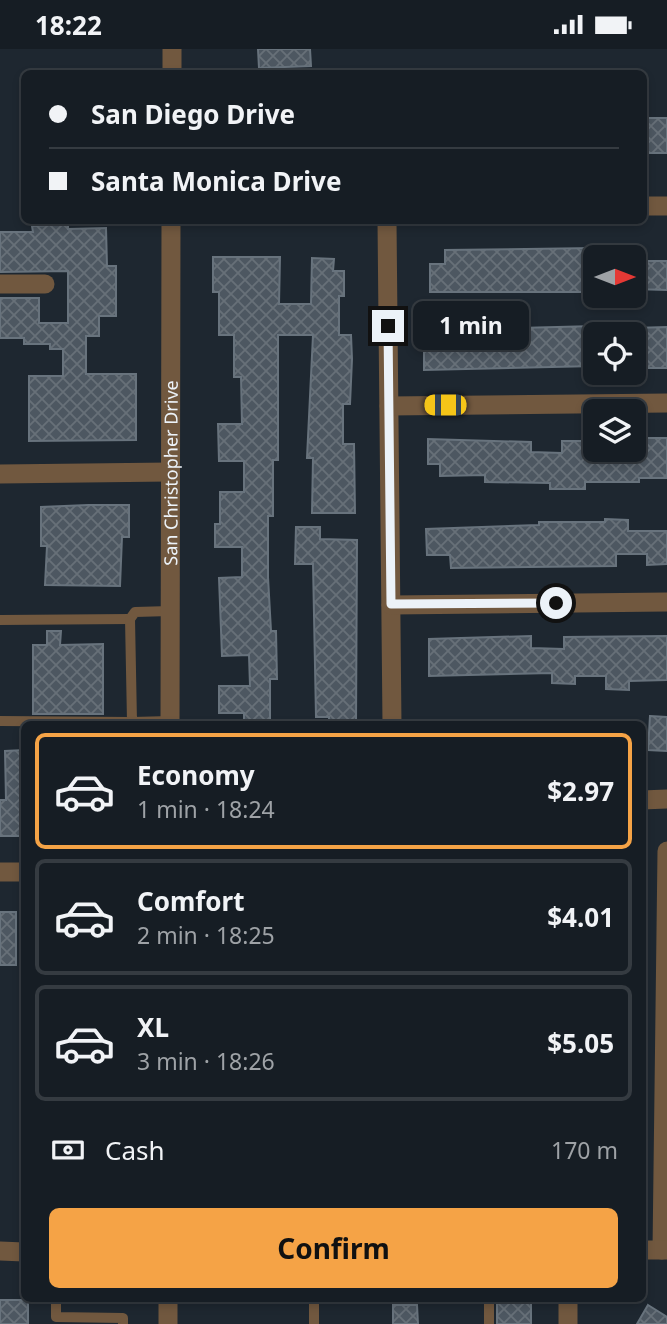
<!DOCTYPE html>
<meta charset="utf-8">
<style>
body{margin:0;font-family:"Noto Sans",sans-serif;background:#232a31;color:#f1f3f6;height:100vh;display:flex;flex-direction:column;font-size:26px;white-space:nowrap}
*{box-sizing:border-box;margin:0}
p{font-size:23px;color:#9ea2a6}
.icon{flex:none;width:38px;height:38px;fill:none;stroke:currentColor;stroke-width:2;stroke-linecap:round;stroke-linejoin:round}
.map{position:relative;flex:1;overflow:hidden}
.details{position:absolute;left:21px;top:672px;width:625px;height:581px;display:flex;flex-direction:column;background:#161d24;border-radius:10px;box-shadow:0 4px 10px #0003,0 0 0 2px #353b41}
.details>*{flex:none}
.top-card{position:absolute;left:21px;top:21px;width:626px;height:154px;border-radius:10px;box-shadow:0 4px 10px #0003,0 0 0 2px #353b41;display:grid;align-content:center;height:154px;padding:0 28px;background:#161d24}
.needle{width:46px;rotate:90deg}
.tools{position:absolute;left:583px;top:196px;display:grid;gap:14px}
.tools a{display:grid;place-items:center;width:63px;height:63px;border-radius:10px;background:#161d24;box-shadow:0 4px 10px #0003,0 0 0 2px #353b41;font-size:35px}
.end{position:absolute;width:32px;height:32px;margin:-16px;border:9px solid #ecf2f8;background:#111;box-shadow:0 0 0 4px #111}
.from{border-radius:50%}
.bubble{position:absolute;height:49px;border-radius:10px;background:#161d24;box-shadow:0 4px 10px #0003,0 0 0 2px #353b41;font-size:23px;font-weight:700;line-height:49px;text-align:center}
.car{position:absolute;width:21px;height:42px;margin:-21px -10px;border-radius:9px;box-shadow:0 0 5px 2px #0007;background:linear-gradient(#f5c518 24%,#345 0 40%,#f5c518 0 76%,#345 0 86%,#f5c518 0)}
.top-card b{display:flex;align-items:center;gap:24px;height:66px;font-size:26px}
.top-card b+b{border-top:2px solid #353b41}
.top-card i{width:18px;height:18px;background:#f1f3f6}
ul{padding:12px 0 0;list-style:none}
li{display:flex;align-items:center;gap:21px;height:116px;margin:0 14px 10px;padding:0 14px;border:4px solid #353b41;border-radius:10px}
li div{flex:1}
li b{display:block;font-size:26px}
li em{font-style:normal;font-weight:700}
li.on{border-color:#f5a346}
li>.icon{width:63px;height:63px;stroke-width:1.5}
.pay{display:flex;align-items:center;gap:18px;height:77px;padding:0 28px;font-size:26px}
.pay p{margin-inline-start:auto}
.primary-button{display:flex;gap:14px;margin-top:auto;padding:14px 28px}
.primary-button a{flex:1;height:80px;border-radius:10px;background:#f5a346;color:#111;font-size:28px;font-weight:700;line-height:80px;text-align:center}
.status{display:flex;justify-content:space-between;align-items:center;height:49px;padding:0 35px;background:#161d24;direction:ltr}
.status svg{height:19px;fill:currentColor}
.map>svg:first-child{display:block}
.building{fill:url(#building-cross-hatch);stroke:#68737d;stroke-width:2}
.lines{fill:none;stroke-linecap:round;stroke-linejoin:round}
.service{stroke:#71583f;stroke-width:10}
.minor{stroke:#71583f;stroke-width:19}
.tertiary{stroke:#71583f;stroke-width:19}
.route{stroke:#ecf2f8;stroke-width:9}
.labels{text-anchor:middle;dominant-baseline:central;stroke-width:7;stroke-linejoin:round;paint-order:stroke}
.street-label{font-size:18px;fill:#ecf2f8;stroke:#1e2730}
</style>
<div class="status"><b>18:22</b><svg viewBox="0 0 49 12"><path d="M0 12V9h3v3zM5 12V6h3v6zM10 12V3h3v9zM15 12V0h3v12zM26 1h20v11H26zM47 4h2v5h-2z"/></svg></div>
<div class="map">
<svg width="667" height="1275" viewBox="0 0 667 1275">
<defs>
<pattern id="building-cross-hatch" width="8" height="8" patternUnits="userSpaceOnUse" patternTransform="scale(1.75)"><rect width="8" height="8" fill="#4d5761"/><path d="M0 0l8 8M0 8l8-8" fill="none" stroke="#677078"/></pattern>
</defs>
<rect width="100%" height="100%" fill="#1e2730"/>
<g class="building">
<path d="M 258,0 L 310,0 L 311,17 L 259,19 Z"/>
<rect x="644" y="69" width="23" height="35"/>
<path d="M 53,173 L 68,173 L 68,180 L 106,179 L 107,217 L 116,217 L 116,267 L 99,267 L 99,287 L 86,287 L 86,325 L 136,325 L 136,391 L 29,392 L 29,327 L 63,327 L 63,300 L 50,300 L 50,295 L 24,295 L 24,289 L 0,289 L 0,249 L 39,249 L 39,274 L 68,274 L 68,222 L 0,223 L 0,183 L 33,183 L 32,177 L 53,176 Z"/>
<path d="M 595,199 L 595,243 L 430,243 L 430,215 L 445,215 L 445,201 Z"/>
<path d="M 213,208 L 280,208 L 279,255 L 311,255 L 312,209 L 334,210 L 333,222 L 344,222 L 344,247 L 339,247 L 339,286 L 351,286 L 352,310 L 350,355 L 343,355 L 343,395 L 354,395 L 355,464 L 312,464 L 313,409 L 307,409 L 313,286 L 278,286 L 278,411 L 273,411 L 273,467 L 268,467 L 268,528 L 271,582 L 276,582 L 277,630 L 270,630 L 270,676 L 244,676 L 244,664 L 219,664 L 219,637 L 250,637 L 249,606 L 222,607 L 219,529 L 242,528 L 242,498 L 215,498 L 215,475 L 220,475 L 220,443 L 244,443 L 244,412 L 219,412 L 218,375 L 242,375 L 241,328 L 234,328 L 234,286 L 219,286 L 219,243 L 213,243 Z"/>
<path d="M 634,212 L 667,212 L 667,241 L 634,240 Z"/>
<path d="M 595,277 L 595,317 L 424,321 L 424,294 L 437,294 L 437,281 Z"/>
<path d="M 667,278 L 667,319 L 647,319 L 646,304 L 634,304 L 634,279 Z"/>
<path d="M 647,389 L 667,389 L 667,429 L 639,429 L 639,433 L 585,433 L 585,440 L 550,440 L 550,434 L 485,433 L 485,426 L 440,427 L 440,415 L 428,415 L 428,390 L 531,393 L 531,403 L 562,404 L 562,392 L 595,392 L 595,401 L 647,401 Z"/>
<path d="M 88,456 L 129,456 L 129,488 L 122,488 L 120,537 L 45,536 L 47,497 L 41,497 L 41,458 Z"/>
<path d="M 605,470 L 628,471 L 628,482 L 667,482 L 667,515 L 647,516 L 647,505 L 616,505 L 616,517 L 451,519 L 450,506 L 427,506 L 426,480 L 539,476 L 539,473 L 605,473 Z"/>
<path d="M 296,478 L 320,478 L 320,490 L 357,491 L 356,676 L 329,676 L 329,668 L 316,668 L 313,515 L 295,515 Z"/>
<path d="M 47,582 L 61,582 L 60,596 L 103,595 L 103,665 L 33,665 L 33,596 L 47,596 Z"/>
<path d="M 531,587 L 531,599 L 564,600 L 564,588 L 667,587 L 667,631 L 629,632 L 629,641 L 606,640 L 606,627 L 575,627 L 575,635 L 552,634 L 552,624 L 429,627 L 429,590 Z"/>
<path d="M 650,667 L 667,668 L 667,702 L 648,701 Z"/>
<path d="M 24,701 L 24,787 L 0,787 L 0,751 L 6,751 L 5,702 Z"/>
<rect x="0" y="863" width="16" height="53"/>
<rect x="0" y="1251" width="28" height="24"/>
<rect x="497" y="1253" width="34" height="22"/>
<path d="M 393,1256 L 417,1256 L 418,1275 L 393,1275 Z"/>
<path d="M 648,1256 L 667,1268 L 667,1275 L 637,1275 Z"/>
</g>
<g class="lines">
<g class="service">
<path d="M 0,571 L 130,570"/>
<path d="M 0,672 L 132,673"/>
<path d="M 170,672 L 132,673 L 130,570 L 135,563 L 170,562"/>
<path d="M 56,1250 L 56,1268 L 123,1269 L 123,1275"/>
<path d="M 314,1250 L 314,1275"/>
<path d="M 489,1250 L 489,1275"/>
</g>
<g class="minor">
<path d="M 644,157 L 667,157"/>
<path d="M 387,172 L 392,676"/>
<path d="M 0,235 L 45,235"/>
<path d="M 389,357 L 667,354"/>
<path d="M 0,425 L 170,423"/>
<path d="M 391,556 L 667,553"/>
<path d="M 642,751 L 667,750"/>
<path d="M 0,823 L 24,823"/>
<path d="M 662,1201 L 667,802"/>
<path d="M 568,1250 L 568,1275"/>
</g>
<g class="tertiary">
<path d="M 172,24 L 172,0"/>
<path id="s1" d="M 170,676 L 171,172"/>
<path d="M 642,1201 L 667,1201"/>
<path d="M 0,1202 L 24,1203"/>
<path d="M 168,1275 L 168,1250"/>
</g>
</g>
<g class="lines">
<path class="route" d="M 388,277 L 391,555 L 556,554"/>
</g>
<g class="labels">
<g class="street-label">
<text stroke="none"><textPath href="#s1" startOffset="252">San Christopher Drive</textPath></text>
</g>
</g>
</svg>
<div class="tools">
<a><svg class="needle" viewBox="-14 -14 28 28"><path d="M0-13l5 13h-10z" fill="#e53935"/><path d="M0 13l5-13h-10z" fill="#9ea2a6"/></svg></a>
<a><svg class="icon" aria-label="locate" viewBox="0 0 24 24"><circle cx="12" cy="12" r="6"/><path d="M12 2v4M12 18v4M2 12h4M18 12h4"/></svg></a>
<a><svg class="icon" aria-label="layers" viewBox="0 0 24 24"><path d="M12 4l9 5-9 5-9-5zM3 14l9 5 9-5"/></svg></a>
</div>
<i class="end from" style="left:556px;top:554px"></i>
<i class="end" style="left:388px;top:277px"></i>
<div class="bubble" style="left:413px;top:252px;width:116px">1 min</div>
<i class="car" style="left:445px;top:356px;rotate:270deg"></i>
<div class="top-card">
<b><i class="from"></i>San Diego Drive</b>
<b><i></i>Santa Monica Drive</b>
</div>
<section class="details">
<ul>
<li class="on"><svg class="icon" aria-label="car" viewBox="0 0 24 24"><path d="M5 17H2v-5l4-1 3-4h7l3 4 3 1v5h-3M9 17h6M6 11h13"/><circle cx="7" cy="17" r="2"/><circle cx="17" cy="17" r="2"/></svg><div><b>Economy</b><p>1 min · 18:24</p></div><em>$2.97</em></li>
<li><svg class="icon" aria-label="car" viewBox="0 0 24 24"><path d="M5 17H2v-5l4-1 3-4h7l3 4 3 1v5h-3M9 17h6M6 11h13"/><circle cx="7" cy="17" r="2"/><circle cx="17" cy="17" r="2"/></svg><div><b>Comfort</b><p>2 min · 18:25</p></div><em>$4.01</em></li>
<li><svg class="icon" aria-label="car" viewBox="0 0 24 24"><path d="M5 17H2v-5l4-1 3-4h7l3 4 3 1v5h-3M9 17h6M6 11h13"/><circle cx="7" cy="17" r="2"/><circle cx="17" cy="17" r="2"/></svg><div><b>XL</b><p>3 min · 18:26</p></div><em>$5.05</em></li>
</ul>
<div class="pay"><svg class="icon" aria-label="cash" viewBox="0 0 24 24"><path d="M3 7h18v10H3z"/><circle cx="12" cy="12" r="2"/></svg>Cash<p>170 m</p></div>
<div class="primary-button"><a>Confirm</a></div>
</section>
</div>
